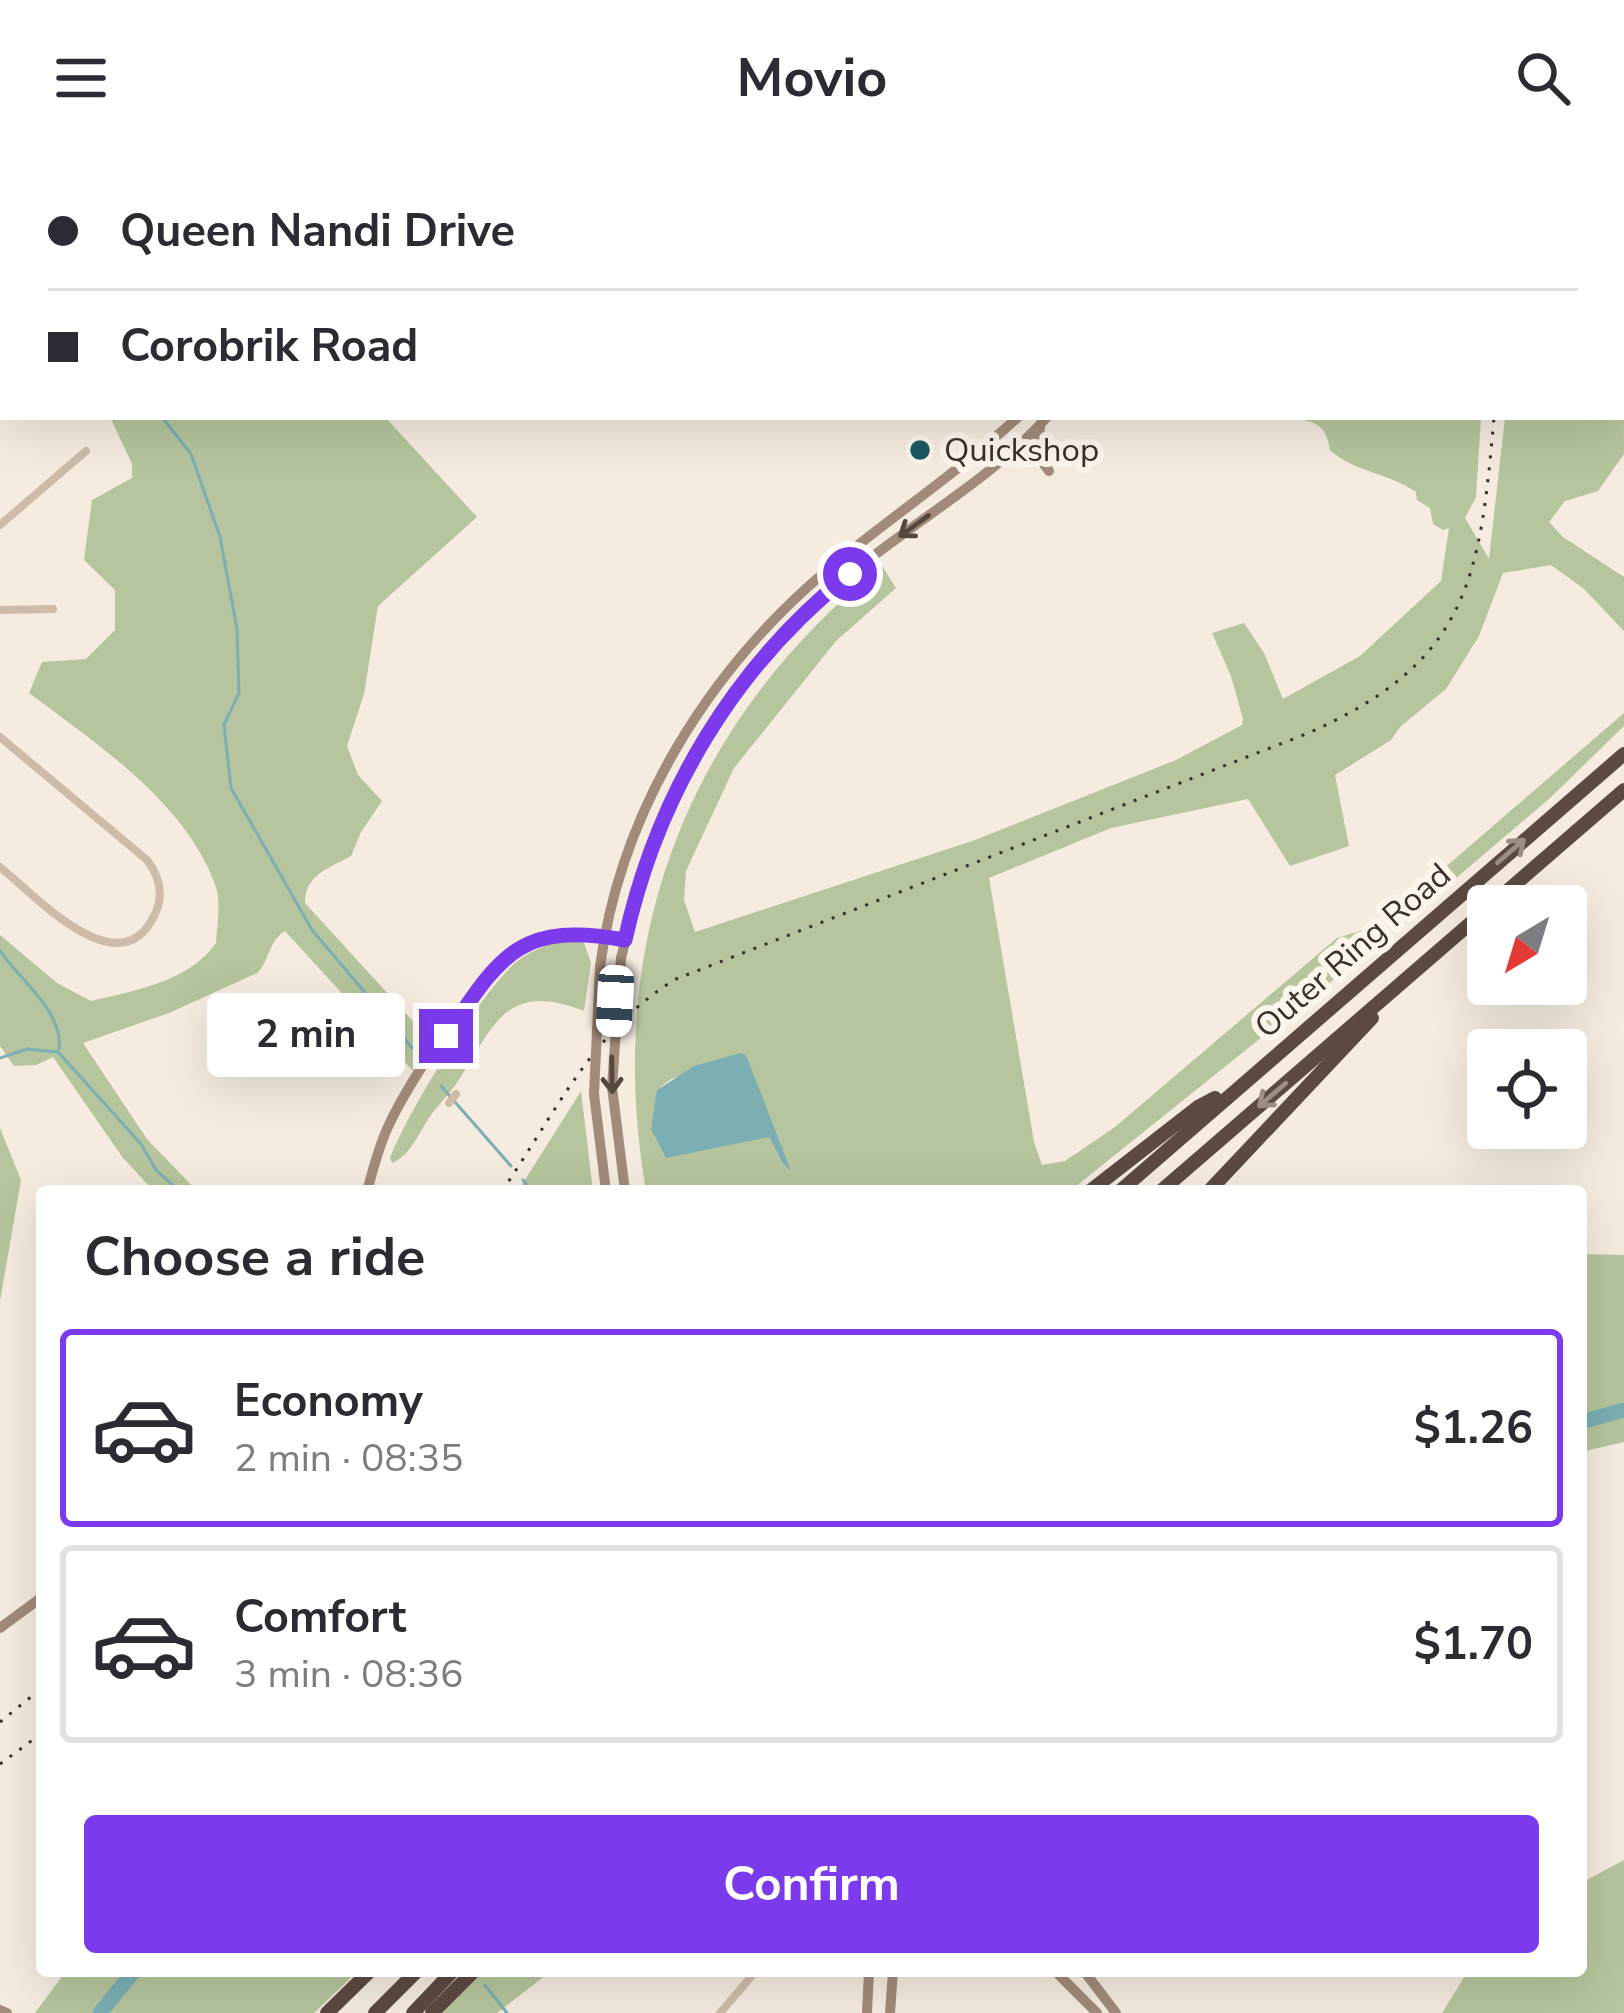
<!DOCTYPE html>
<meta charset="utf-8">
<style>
body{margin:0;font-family:"Nunito Sans",sans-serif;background:#f7f7f7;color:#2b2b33;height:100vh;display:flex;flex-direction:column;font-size:45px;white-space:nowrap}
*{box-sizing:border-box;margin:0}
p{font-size:39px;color:#7c7c81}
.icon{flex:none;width:66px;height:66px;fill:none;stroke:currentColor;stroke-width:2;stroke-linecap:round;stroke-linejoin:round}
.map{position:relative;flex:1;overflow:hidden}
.panel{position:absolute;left:36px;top:1029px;width:1551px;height:792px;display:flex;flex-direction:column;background:#fff;border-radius:12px;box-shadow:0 12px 48px #0002}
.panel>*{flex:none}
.banner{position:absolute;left:0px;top:0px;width:1626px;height:264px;box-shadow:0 12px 48px #0002;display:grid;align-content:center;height:264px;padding:0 48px;background:#fff}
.needle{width:78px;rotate:218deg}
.fabs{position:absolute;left:1467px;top:729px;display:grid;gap:24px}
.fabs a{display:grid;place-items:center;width:120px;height:120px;border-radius:12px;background:#fff;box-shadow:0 12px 48px #0002;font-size:60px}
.end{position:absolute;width:54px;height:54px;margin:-27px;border:15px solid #7c3aed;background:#fff;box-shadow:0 0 0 6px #fff}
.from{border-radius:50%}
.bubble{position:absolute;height:84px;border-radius:12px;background:#fff;box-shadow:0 12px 48px #0002;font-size:39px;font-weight:700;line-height:84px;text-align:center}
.car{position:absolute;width:36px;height:72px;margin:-36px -18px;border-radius:15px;box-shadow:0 0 9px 3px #0007;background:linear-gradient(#fff 24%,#345 0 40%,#fff 0 76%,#345 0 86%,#fff 0)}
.banner b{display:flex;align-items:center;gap:42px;height:114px;font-size:45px}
.banner b+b{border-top:3px solid #e1e1e2}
.banner i{width:30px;height:30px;background:#2b2b33}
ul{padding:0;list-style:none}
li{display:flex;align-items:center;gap:36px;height:198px;margin:0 24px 18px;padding:0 24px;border:6px solid #e1e1e2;border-radius:12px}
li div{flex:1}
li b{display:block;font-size:45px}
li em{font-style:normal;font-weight:700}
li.on{border-color:#7c3aed}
li>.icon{width:108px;height:108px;stroke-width:1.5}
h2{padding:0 48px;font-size:54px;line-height:144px}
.cta{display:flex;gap:24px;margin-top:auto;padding:24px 48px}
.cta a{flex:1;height:138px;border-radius:12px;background:#7c3aed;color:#fff;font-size:48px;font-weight:700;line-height:138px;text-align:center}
header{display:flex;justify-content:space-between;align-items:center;height:156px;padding:0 48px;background:#fff;font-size:54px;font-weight:700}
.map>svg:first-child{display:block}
.green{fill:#b6c59d;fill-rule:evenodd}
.water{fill:#7bafb4}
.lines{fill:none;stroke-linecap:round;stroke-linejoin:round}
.stream{stroke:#7bafb4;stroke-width:3}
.river{stroke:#7bafb4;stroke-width:15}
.street{stroke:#cebca9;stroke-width:8}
.secondary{stroke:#a28b7a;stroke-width:10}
.highway{stroke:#5c4a40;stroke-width:14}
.rail{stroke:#3b302a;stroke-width:3;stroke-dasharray:3 9;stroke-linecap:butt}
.secondary-bridge{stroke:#a28b7a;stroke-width:10}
.oneway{stroke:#55473e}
.oneway2{stroke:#9c8e85}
.route{stroke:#7c3aed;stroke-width:15}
.poi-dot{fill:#1c5860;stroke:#fbf5ec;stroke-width:4.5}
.labels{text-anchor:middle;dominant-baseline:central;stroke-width:12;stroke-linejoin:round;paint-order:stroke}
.poi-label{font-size:33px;fill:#3b302a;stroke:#fbf5ec;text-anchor:start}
.street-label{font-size:33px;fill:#3b302a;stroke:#fbf5ec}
</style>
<header><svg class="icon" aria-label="menu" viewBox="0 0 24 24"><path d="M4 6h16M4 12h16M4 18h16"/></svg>Movio<svg class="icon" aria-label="search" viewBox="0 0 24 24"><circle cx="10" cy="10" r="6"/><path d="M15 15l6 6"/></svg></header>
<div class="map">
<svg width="1624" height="1857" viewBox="0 0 1624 1857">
<rect width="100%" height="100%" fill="#f5ebdf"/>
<g class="green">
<path d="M 1623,28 L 1624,298 L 1598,335 L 1565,345 L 1549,366 L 1563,381 L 1624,421 L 1624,475 L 1584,433 L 1551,409 L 1503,417 L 1479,480 L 1446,533 L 1400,571 L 1391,584 L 1335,619 L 1349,690 L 1290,710 L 1248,643 L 1111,672 L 989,722 L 1034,986 L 1042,1009 L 1065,1005 L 1115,971 L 1337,782 L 1377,770 L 1389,779 L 1070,1035 L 646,1035 C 603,787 686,567 882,410 L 896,432 L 836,485 L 734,612 L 686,715 L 684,744 L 695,776 L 975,684 L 1176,604 L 1242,569 L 1243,563 L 1231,520 L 1212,477 L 1244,467 L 1264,497 L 1283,543 L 1360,500 L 1441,425 L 1449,372 L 1443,374 L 1433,368 L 1430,352 L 1417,344 L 1416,336 C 1389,317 1354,316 1330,294 C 1326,267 1315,266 1289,261 L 1481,261 L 1476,341 L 1465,362 L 1489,403 L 1505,261 L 1623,261 ZM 746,900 L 746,902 L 782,1006 L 769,981 L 657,934 L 671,923 Z"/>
<path d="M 110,261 L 385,261 L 477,361 L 378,450 L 364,538 L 347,590 L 358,619 L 382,645 L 361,676 L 351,700 C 330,712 305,718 305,747 L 432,886 L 413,915 L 285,775 C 268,785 270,805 257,817 L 169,857 L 83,887 L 147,983 L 197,1035 L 154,1035 L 123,1002 L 53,901 L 36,909 L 14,910 L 0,890 L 0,779 L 57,827 L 91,845 C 134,835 190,825 216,787 C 217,770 221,747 216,731 C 186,646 98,589 29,537 L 42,506 L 86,503 L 115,474 L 115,434 L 84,404 L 92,344 L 132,322 L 132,308 Z"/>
<path d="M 1624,557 L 1624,570 L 1550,642 L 1402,768 L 1390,759 Z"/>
<path d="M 572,784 L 584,787 L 591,807 L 584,855 C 503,823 493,873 456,928 C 447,941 435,952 427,965 C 417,981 409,1000 392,1007 L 390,1002 C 406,959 484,830 519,804 C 535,792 553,786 572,784 Z"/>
<path d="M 581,935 L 593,1035 L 518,1035 Z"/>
<path d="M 0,972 L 21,1024 L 0,1145 Z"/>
<path d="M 1581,1098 L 1624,1099 L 1624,1286 L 1581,1296 Z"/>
<path d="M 1624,1704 L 1624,1857 L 1442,1857 L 1468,1815 L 1581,1815 L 1581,1727 Z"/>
<path d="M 66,1815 L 358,1815 L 314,1857 L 35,1857 Z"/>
<path d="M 484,1815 L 551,1815 L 497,1857 L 440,1857 Z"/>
</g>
<path class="water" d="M 741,897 L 746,899 L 791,1015 L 782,1006 L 769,981 L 666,1002 L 651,973 L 657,934 L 694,910 Z"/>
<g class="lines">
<g class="stream">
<path d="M 1466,0 L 1469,3"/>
<path d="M 229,3 L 229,0"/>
<path d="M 0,135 L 3,137"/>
<path d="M 1623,188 L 1624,191"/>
<path d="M 162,261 L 191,298 L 220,381 L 237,473 L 239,537 L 224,569 L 231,632 L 312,774 L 412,892"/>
<path d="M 0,795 C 19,823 64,856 59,893"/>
<path d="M 0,902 L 27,893 L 58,896 L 141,988 L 156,1014 L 179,1035"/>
<path d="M 441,930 L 511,1010"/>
<path d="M 523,1024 L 532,1035"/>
<path d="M 485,1829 L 507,1857"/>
</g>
<g class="river">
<path d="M 1581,1266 L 1624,1254"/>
<path d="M 100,1857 L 134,1815"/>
</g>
<g class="street">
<path d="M 18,0 L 22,3"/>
<path d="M 329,3 L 330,0"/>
<path d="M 0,189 L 3,190"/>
<path d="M 0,369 L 86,295"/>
<path d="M 0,454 L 53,453"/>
<path d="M 0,581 L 147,704 C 160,721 164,739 155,758 C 120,834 35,739 0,711"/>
<path d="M 449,947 L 456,938"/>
<path d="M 720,1857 L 756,1815"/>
</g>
<g class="secondary">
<path d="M 1172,3 L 1173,0"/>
<path d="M 1190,3 L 1191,0"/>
<path d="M 1040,271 L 1037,299 L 1049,315"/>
<path d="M 621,802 C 631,764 639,724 653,687 C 695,572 772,479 867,405 C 928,357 996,318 1047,261"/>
<path d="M 600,811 C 620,656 708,515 826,415 C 889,362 958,317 1018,261"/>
<path d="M 367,1035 C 373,1014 378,993 387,973 C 408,925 487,804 534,785 C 564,772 593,778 625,783"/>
<path d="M 0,1472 L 42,1441"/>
<path d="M 1055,1815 L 1097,1857"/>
<path d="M 1084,1815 L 1116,1857"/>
<path d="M 0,1854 L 7,1857"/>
<path d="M 867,1857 L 869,1815"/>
<path d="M 890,1857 L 893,1815"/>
</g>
<g class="highway">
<path d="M 1490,750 L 1624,634"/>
<path d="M 1090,1035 L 1198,951 L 1215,942"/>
<path d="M 1120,1035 L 1624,598"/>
<path d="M 1161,1035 L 1488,752"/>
<path d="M 1209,1035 L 1372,862"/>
<path d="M 327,1857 L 370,1815"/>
<path d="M 375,1857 L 417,1815"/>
<path d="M 413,1857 L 453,1815"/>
<path d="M 432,1857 L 474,1815"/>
</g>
<g class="rail">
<path d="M 1541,3 L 1543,0"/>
<path d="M 502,1035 C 555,958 593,873 676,823 L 1306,578 C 1469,507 1480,423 1494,261"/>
<path d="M 0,1566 L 42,1532"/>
<path d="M 0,1608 L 42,1577"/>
</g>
<g class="secondary-bridge">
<path d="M 621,802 L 612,931 L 625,1035"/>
<path d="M 600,811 L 594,938 L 606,1035"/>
</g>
</g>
<defs><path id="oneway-shaft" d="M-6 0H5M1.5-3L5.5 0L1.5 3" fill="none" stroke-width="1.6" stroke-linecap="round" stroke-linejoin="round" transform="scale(3)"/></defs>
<g class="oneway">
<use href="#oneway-shaft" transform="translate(914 370) rotate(144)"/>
<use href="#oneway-shaft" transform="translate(612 919) rotate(89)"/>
</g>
<g class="oneway2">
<use href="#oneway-shaft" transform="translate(1511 695) rotate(-41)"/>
<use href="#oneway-shaft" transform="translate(1272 939) rotate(139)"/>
</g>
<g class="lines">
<path class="route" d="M 446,880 C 501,799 519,765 625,784 C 657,639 734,510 850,418"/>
</g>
<circle class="poi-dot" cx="920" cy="294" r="12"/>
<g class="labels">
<g class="poi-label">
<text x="944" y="294">Quickshop</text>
</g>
<g class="street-label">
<text transform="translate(1353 795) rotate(-41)">Outer Ring Road</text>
</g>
</g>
</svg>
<div class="fabs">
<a><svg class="needle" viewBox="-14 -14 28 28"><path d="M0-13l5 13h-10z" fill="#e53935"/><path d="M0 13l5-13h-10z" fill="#7c7c81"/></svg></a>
<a><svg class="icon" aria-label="locate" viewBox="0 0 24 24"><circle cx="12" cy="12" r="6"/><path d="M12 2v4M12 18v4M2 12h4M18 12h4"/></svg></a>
</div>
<i class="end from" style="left:850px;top:418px"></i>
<i class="end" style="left:446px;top:880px"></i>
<div class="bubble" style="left:207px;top:837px;width:198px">2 min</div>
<i class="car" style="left:615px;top:845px;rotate:183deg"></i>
<div class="banner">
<b><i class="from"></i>Queen Nandi Drive</b>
<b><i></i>Corobrik Road</b>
</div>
<section class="panel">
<h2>Choose a ride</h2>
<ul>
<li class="on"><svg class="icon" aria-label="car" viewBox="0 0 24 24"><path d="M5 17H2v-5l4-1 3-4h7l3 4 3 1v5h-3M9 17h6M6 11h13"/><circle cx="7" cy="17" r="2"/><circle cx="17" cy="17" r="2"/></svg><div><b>Economy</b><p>2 min · 08:35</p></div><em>$1.26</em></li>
<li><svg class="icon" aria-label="car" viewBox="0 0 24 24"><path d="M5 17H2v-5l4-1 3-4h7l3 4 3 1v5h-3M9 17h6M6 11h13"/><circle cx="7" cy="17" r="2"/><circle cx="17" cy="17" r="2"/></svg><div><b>Comfort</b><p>3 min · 08:36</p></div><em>$1.70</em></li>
</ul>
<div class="cta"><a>Confirm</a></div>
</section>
</div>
